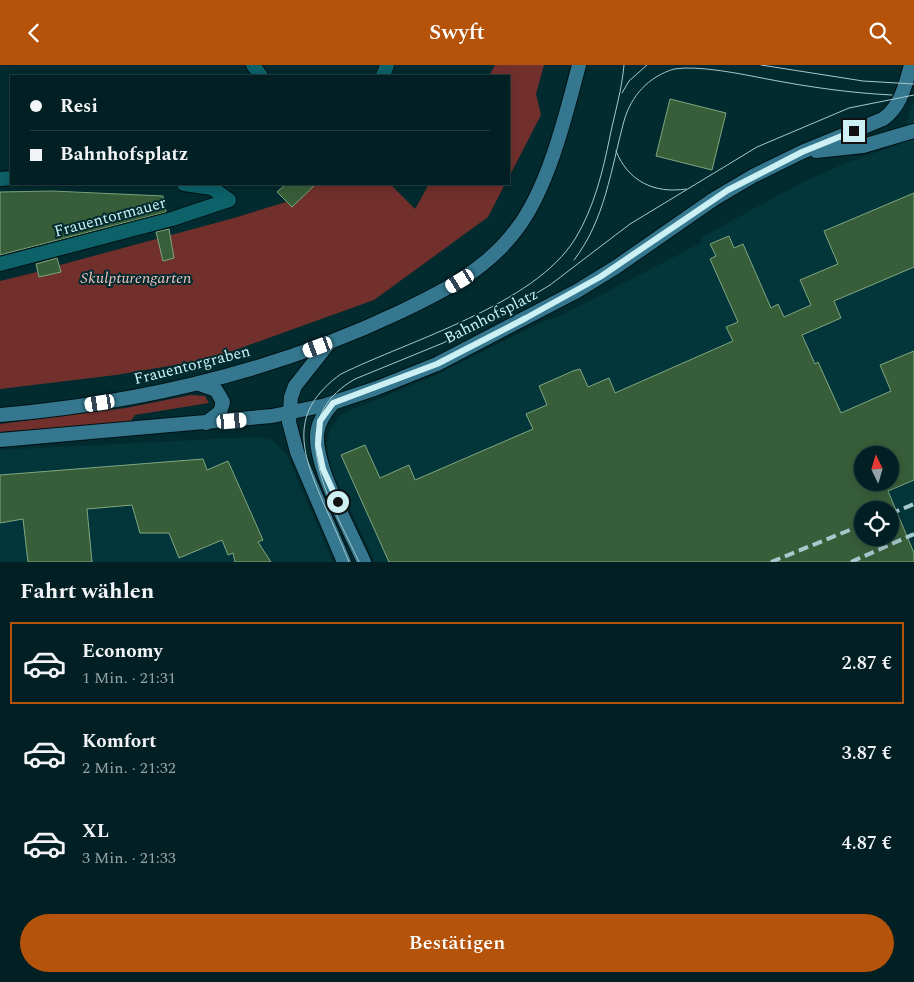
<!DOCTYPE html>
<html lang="de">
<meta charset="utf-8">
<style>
body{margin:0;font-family:Spectral,serif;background:#0c282b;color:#f1f3f6;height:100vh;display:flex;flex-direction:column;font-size:19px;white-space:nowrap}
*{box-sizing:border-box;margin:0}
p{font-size:16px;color:#96a3a6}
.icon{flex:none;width:28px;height:28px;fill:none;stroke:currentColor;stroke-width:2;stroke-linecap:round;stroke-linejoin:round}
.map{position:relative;height:497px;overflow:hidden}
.details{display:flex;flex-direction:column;background:#022023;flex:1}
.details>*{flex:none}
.hud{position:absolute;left:10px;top:10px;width:500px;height:110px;border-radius:0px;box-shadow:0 2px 12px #0003,0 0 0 1px #233e41;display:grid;align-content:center;height:110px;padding:0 20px;background:#022023}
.needle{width:32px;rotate:355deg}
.buttons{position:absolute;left:854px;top:381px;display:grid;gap:10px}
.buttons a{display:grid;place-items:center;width:45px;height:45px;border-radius:50%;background:#022023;box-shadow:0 2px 12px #0003,0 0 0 1px #233e41;font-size:25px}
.end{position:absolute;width:22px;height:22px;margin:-11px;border:6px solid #cdf0f4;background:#111;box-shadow:0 0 0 2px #111}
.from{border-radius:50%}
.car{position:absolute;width:15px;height:30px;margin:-15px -8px;border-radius:6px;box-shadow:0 0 4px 1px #0007;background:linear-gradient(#fff 24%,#345 0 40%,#fff 0 76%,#345 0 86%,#fff 0)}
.hud b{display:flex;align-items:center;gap:18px;height:48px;font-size:19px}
.hud b+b{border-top:1px solid #233e41}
.hud i{width:12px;height:12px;background:#f1f3f6}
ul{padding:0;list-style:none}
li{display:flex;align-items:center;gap:15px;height:82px;margin:0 10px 8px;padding:0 10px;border:2px solid transparent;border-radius:0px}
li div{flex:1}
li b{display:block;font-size:19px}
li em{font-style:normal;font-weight:600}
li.current{border-color:#b45309}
li>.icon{width:45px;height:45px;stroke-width:1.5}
h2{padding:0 20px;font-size:22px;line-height:60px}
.cta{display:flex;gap:10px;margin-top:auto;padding:10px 20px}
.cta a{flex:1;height:58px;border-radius:30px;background:#b45309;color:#fff;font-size:20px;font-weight:600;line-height:58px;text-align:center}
header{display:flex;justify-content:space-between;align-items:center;height:65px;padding:0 20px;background:#b45309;color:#fff;font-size:22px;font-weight:600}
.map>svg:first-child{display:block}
.built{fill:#03363b;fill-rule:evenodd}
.green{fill:#72302d}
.building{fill:#385e39;stroke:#7fa880;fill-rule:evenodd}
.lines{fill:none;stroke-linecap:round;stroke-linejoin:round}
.pedestrian-casing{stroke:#001214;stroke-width:16}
.minor-casing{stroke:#001214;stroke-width:16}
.secondary-casing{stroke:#001214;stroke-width:16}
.pedestrian{stroke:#0d6169;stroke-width:14}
.minor{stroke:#0d6169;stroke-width:14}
.secondary{stroke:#34778e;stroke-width:14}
.tram{stroke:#a5c9cd;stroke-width:1}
.rail{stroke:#a5c9cd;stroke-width:4;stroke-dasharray:10 5;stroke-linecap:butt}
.route{stroke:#cdf0f4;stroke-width:6}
.labels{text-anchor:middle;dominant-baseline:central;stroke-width:4;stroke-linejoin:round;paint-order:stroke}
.street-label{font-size:16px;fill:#cdf0f4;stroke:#022b2f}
.park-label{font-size:16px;font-style:italic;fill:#f2c1bc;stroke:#022b2f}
</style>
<header><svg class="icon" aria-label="back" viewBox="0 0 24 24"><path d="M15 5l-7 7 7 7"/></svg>Swyft<svg class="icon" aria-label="search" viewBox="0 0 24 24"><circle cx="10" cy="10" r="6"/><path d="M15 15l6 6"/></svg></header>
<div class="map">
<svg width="914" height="497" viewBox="0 0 914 497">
<rect width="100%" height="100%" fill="#022b2f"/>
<g class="built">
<path d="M 914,34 L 914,497 L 375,497 L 331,404 L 328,389 L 327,380 L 330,364 L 341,349 L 434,311 L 541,257 L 556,253 L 701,178 L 701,173 L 801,118 L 848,97 L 900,79 ZM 862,390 L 890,390 L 890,418 L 862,418 ZM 862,445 L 890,445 L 890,472 L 862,472 Z"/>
<path d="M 258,372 L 272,375 L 287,390 L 333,497 L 0,497 L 0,385 Z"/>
</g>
<g class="green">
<path d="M 495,0 L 544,0 L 536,29 L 541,50 L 509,112 L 509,11 L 489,11 Z"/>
<path d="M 312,119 L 390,119 L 415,144 L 429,119 L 505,119 L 488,152 L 374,235 L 210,294 L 116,310 L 0,324 L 0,216 L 37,207 L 40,212 L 60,207 L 60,200 L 234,153 L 286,137 L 292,142 L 310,125 Z"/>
<path d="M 191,330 L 205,331 L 209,338 L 135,350 L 130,357 L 0,367 L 0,359 L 126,343 Z"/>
</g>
<g class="building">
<path d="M 670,34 L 726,48 L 712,105 L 656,91 Z"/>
<path d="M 286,119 L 316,119 L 292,142 L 277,127 Z"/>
<path d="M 52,126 L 163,131 L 166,147 L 0,190 L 0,127 Z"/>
<path d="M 914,128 L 914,202 L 834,236 L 841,253 L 802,270 L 815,299 L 818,297 L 841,348 L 891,326 L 880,300 L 914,286 L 914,415 L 888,426 L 914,488 L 914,497 L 389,497 L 341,390 L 365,380 L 380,413 L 409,400 L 415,415 L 533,364 L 526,349 L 547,340 L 539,321 L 573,306 L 580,304 L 588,322 L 609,313 L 615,328 L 733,276 L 726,262 L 738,257 L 710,194 L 716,191 L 710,179 L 729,171 L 734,183 L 743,179 L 771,243 L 778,239 L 784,252 L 811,240 L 800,215 L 838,199 L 824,166 ZM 862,390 L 890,390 L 890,418 L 862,418 ZM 862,445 L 890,445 L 890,472 L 862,472 Z"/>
<path d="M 169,164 L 174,193 L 163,196 L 156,167 Z"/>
<path d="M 57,193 L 61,207 L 39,212 L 36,199 Z"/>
<path d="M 203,394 L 207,405 L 228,396 L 263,475 L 258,477 L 271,497 L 235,497 L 233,488 L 228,490 L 222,475 L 179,493 L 169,468 L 140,468 L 132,440 L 87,444 L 92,497 L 28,497 L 23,454 L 0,458 L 0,410 Z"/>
</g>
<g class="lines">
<defs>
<g id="pedestrian">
<path d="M 253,0 L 261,11"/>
<path d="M 383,11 L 387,0"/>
</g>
<g id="minor">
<path d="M 0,114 L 11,113"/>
<path d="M 184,119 L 212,123 L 229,135"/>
<path d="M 0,199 L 172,154 L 229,135"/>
</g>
<g id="secondary">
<path d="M 816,86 L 863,81 L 914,66"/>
<path d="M 329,278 L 295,321 L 291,332 L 289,357 L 297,387 L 344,497"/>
<path d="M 199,319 L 216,325 L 223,337 L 220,347 L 206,358"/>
<path d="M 333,338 C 325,347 318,357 317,369 C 315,403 350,465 364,497"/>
<path d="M 0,350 C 139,338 274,307 400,247 C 444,226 486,205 516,165 C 548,124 566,50 579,0"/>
<path d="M 0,375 L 272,351 L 326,340 L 377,323 L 437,299 L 577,226 L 616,202 L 714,134 L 753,111 L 802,87 L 883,54 C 901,41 905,21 911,0"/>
</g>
</defs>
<use href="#pedestrian" class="pedestrian-casing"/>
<use href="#minor" class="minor-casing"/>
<use href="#secondary" class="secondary-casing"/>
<use href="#pedestrian" class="pedestrian"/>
<use href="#minor" class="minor"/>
<use href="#secondary" class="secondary"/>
<g class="tram">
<path d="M 761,0 L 863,16 L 914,19"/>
<path d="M 622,28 L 629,16 L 647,0"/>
<path d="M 616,86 C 628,116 654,129 686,124"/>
<path d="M 574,195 C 605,155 611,104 624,56 C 631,31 648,12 674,4 C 699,0 741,9 767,14 C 809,22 850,28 892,30"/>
<path d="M 349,497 C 341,477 332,457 323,437 C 301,386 288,347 341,309 C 410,275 534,240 575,174 C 594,143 603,106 610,71 C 615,47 622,24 624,0"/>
<path d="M 359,497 C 333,439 278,358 355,314 L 443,278 L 507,246 L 550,220 L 630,159 L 757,82 L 849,43 L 914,30"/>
</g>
<g class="rail">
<path d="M 890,449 L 914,439"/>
<path d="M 771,497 L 862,460"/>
<path d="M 851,497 L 914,469"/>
</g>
</g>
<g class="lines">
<path class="route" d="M 338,437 L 323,404 L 318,380 L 320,356 L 333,338 L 437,299 L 526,253 L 600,212 L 728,125 L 802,87 L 854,66"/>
</g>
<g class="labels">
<g class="street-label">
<text transform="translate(110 152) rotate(-15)">Frauentormauer</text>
<text transform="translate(491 251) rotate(-27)">Bahnhofsplatz</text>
<text transform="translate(192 300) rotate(-14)">Frauentorgraben</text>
</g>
<g class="park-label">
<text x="136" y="213">Skulpturengarten</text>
</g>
</g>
</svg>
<div class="buttons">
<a><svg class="needle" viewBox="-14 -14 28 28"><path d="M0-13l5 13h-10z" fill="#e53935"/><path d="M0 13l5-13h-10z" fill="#96a3a6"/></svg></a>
<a><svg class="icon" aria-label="locate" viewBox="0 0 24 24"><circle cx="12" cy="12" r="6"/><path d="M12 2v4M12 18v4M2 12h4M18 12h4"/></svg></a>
</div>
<i class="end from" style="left:338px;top:437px"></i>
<i class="end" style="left:854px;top:66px"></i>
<i class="car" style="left:460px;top:216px;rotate:239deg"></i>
<i class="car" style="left:318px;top:282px;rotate:250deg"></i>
<i class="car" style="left:100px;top:338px;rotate:261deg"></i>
<i class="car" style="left:232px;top:356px;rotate:85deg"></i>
<div class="hud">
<b><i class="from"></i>Resi</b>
<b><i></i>Bahnhofsplatz</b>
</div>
</div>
<section class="details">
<h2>Fahrt wählen</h2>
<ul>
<li class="current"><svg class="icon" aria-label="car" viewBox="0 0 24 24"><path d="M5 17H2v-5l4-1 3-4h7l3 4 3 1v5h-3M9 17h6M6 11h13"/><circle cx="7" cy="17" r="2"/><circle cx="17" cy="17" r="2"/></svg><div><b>Economy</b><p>1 Min. · 21:31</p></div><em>2.87 €</em></li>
<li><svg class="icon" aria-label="car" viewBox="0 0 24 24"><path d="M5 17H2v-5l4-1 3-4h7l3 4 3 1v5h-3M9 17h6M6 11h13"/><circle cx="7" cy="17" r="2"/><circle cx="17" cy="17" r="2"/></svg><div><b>Komfort</b><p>2 Min. · 21:32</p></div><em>3.87 €</em></li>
<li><svg class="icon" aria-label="car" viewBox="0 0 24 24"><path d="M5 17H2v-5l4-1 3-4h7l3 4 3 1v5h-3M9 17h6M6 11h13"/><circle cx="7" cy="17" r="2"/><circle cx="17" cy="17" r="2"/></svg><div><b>XL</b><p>3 Min. · 21:33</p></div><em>4.87 €</em></li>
</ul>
<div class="cta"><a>Bestätigen</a></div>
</section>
